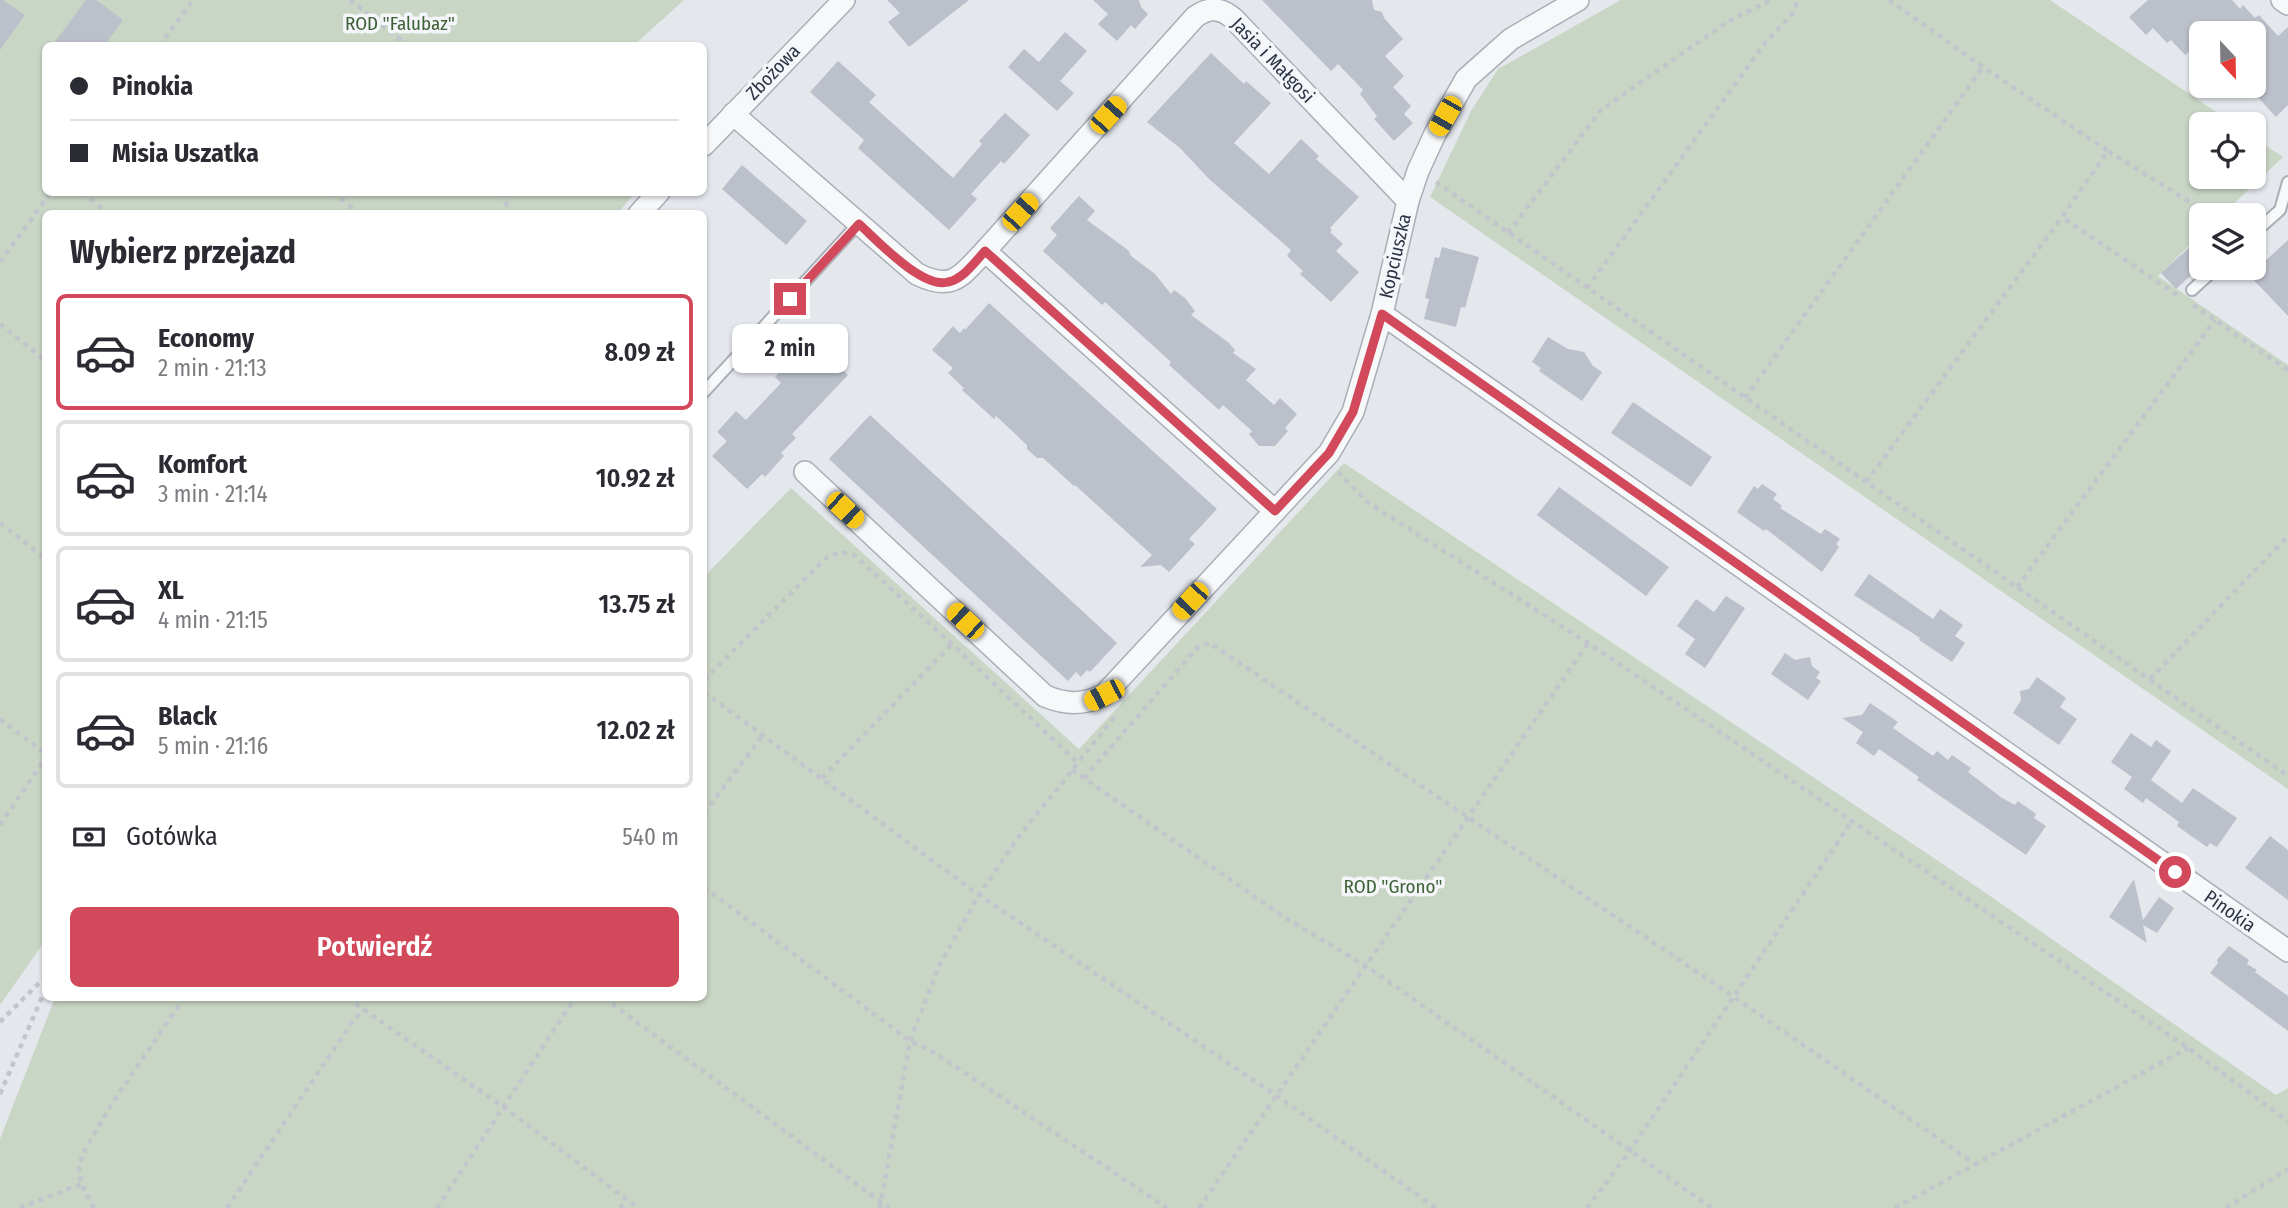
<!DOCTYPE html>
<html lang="pl">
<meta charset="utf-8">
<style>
body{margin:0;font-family:"Fira Sans Condensed",sans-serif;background:#f2f2f3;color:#2b2b33;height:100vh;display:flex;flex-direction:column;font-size:26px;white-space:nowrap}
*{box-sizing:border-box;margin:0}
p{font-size:23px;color:#7c7c81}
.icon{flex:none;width:38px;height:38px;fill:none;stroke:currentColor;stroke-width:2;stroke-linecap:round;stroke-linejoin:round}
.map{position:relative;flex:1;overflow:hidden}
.side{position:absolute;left:42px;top:210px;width:665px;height:791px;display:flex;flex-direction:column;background:#fff;border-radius:10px;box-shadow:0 2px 5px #0004}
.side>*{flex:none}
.banner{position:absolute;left:42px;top:42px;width:665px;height:154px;border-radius:10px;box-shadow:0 2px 5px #0004;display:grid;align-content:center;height:154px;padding:0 28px;background:#fff}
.needle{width:46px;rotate:158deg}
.fabs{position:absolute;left:2189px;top:21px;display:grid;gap:14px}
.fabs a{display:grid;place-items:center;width:77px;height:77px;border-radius:10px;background:#fff;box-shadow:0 2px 5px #0004;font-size:35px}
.end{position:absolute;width:32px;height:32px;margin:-16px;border:9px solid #d1495b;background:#fff;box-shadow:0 0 0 4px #fff}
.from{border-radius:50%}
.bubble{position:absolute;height:49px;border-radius:10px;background:#fff;box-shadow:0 2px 5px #0004;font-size:23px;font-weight:600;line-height:49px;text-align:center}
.car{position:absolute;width:21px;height:42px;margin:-21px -10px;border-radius:9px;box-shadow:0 0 5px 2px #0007;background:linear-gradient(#f5c518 24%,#345 0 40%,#f5c518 0 76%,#345 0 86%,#f5c518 0)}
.banner b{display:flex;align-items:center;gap:24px;height:66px;font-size:26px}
.banner b+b{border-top:2px solid #e1e1e2}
.banner i{width:18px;height:18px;background:#2b2b33}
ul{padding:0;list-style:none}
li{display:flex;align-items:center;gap:21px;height:116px;margin:0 14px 10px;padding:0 14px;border:4px solid #e1e1e2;border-radius:10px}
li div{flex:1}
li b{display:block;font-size:26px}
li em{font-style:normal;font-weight:600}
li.current{border-color:#d1495b}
li>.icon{width:63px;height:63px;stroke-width:1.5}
h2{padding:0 28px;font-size:32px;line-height:84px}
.pay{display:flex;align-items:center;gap:18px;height:77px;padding:0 28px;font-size:26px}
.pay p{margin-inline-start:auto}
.button{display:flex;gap:14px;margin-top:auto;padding:14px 28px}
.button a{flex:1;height:80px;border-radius:10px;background:#d1495b;color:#fff;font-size:28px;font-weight:600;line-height:80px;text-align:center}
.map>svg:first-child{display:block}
.green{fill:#c9d6c5}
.building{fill:#bbc0ca}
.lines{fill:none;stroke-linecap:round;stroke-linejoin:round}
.lane-casing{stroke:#a9aeb7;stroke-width:14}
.street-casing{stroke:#a9aeb7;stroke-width:24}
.path{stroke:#c2c5cb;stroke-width:4.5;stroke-dasharray:5 5;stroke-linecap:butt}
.lane{stroke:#f7f8fa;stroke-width:10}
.street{stroke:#f7f8fa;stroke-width:21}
.route{stroke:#d1495b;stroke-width:9}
.labels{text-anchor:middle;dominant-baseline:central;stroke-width:7;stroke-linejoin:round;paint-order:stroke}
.park-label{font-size:19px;fill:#3f6138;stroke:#f4f6f9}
.street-label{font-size:19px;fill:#2b3445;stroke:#f4f6f9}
</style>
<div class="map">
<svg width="2288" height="1208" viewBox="0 0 2288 1208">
<rect width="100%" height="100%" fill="#e4e7ec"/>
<g class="green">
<path d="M 0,0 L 684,0 L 634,45 L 46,46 L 46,192 L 634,194 L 617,214 L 46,214 L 45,941 L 0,1005 Z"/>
<path d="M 1621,0 L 2050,0 L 2234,124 L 2202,124 L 2202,177 L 2254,177 L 2254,138 L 2283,157 L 2222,215 L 2202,215 L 2201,234 L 2158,276 L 2288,365 L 2288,789 L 1430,197 L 1471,111 L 1498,69 Z"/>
<path d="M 1344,463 L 1980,889 L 2276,1095 L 2288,1088 L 2288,1208 L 0,1208 L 0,1139 L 55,998 L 704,998 L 704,577 L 791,488 L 1079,749 Z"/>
</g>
<g class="building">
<path d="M 0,0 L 3,0 L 25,15 L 0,50 Z"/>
<path d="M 86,0 L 96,0 L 123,20 L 104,46 L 52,46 Z"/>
<path d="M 887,0 L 969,0 L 909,47 L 888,22 L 900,13 Z"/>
<path d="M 1093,0 L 1139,0 L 1141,7 L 1148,14 L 1135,29 L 1131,25 L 1117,41 L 1098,24 L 1108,14 Z"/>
<path d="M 1262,0 L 1372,0 L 1374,10 L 1382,12 L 1384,18 L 1403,39 L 1385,56 L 1404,76 L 1393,87 L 1411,106 L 1404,114 L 1413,123 L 1394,141 L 1374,119 L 1377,116 L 1360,94 L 1363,90 L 1338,64 L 1331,71 Z"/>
<path d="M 2148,0 L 2232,0 L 2240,9 L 2243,5 L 2255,18 L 2259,15 L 2278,36 L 2288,27 L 2288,105 L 2276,117 L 2254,93 L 2254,33 L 2202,33 L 2202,66 L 2189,52 L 2185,55 L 2171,40 L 2167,43 L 2153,28 L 2146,35 L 2129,17 Z"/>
<path d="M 1065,32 L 1087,51 L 1060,81 L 1074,93 L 1057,111 L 1008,67 L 1024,49 L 1039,62 Z"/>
<path d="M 1211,53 L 1244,84 L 1246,81 L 1271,103 L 1234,143 L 1269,174 L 1301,139 L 1319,156 L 1316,159 L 1359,197 L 1330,228 L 1332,230 L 1330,232 L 1343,244 L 1336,251 L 1359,272 L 1331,302 L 1300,274 L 1303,271 L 1287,256 L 1291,250 L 1209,179 L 1180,148 L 1147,122 Z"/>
<path d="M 838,61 L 876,95 L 869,102 L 953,178 L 982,144 L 979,141 L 1005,113 L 1030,135 L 1004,164 L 1001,161 L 971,194 L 977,199 L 949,230 L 858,148 L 864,140 L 810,92 Z"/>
<path d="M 742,165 L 807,221 L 786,245 L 722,189 Z"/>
<path d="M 1079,196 L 1095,211 L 1087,220 L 1128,250 L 1131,256 L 1155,274 L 1171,294 L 1174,290 L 1185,298 L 1195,311 L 1191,315 L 1229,343 L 1235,350 L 1233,353 L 1256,369 L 1246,380 L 1274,405 L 1280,398 L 1297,414 L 1285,428 L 1288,431 L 1275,446 L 1259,446 L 1249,434 L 1252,431 L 1223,405 L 1219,410 L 1169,365 L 1171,362 L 1105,302 L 1102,305 L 1043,251 L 1057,235 L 1050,228 Z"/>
<path d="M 2202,236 L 2202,265 L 2176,289 L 2161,273 Z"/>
<path d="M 2288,240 L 2288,316 L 2249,275 L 2255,270 L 2256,264 L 2262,264 Z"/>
<path d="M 1442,247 L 1479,257 L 1465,308 L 1461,307 L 1456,327 L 1424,319 L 1429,299 L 1425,298 L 1435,257 L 1439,258 Z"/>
<path d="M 989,303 L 1217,509 L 1189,539 L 1195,544 L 1169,572 L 1161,565 L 1140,567 L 1152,555 L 1075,485 L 1074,486 L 1043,458 L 1037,458 L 1027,449 L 1027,445 L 996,416 L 994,419 L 962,390 L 964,388 L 948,373 L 953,368 L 932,350 L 953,326 L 960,333 L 964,328 L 965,330 Z"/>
<path d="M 1548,337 L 1568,349 L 1584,352 L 1593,366 L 1602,372 L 1582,401 L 1539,371 L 1541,368 L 1532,362 Z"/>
<path d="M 809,348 L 819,358 L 824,352 L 848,375 L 792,434 L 796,438 L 781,453 L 784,456 L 765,477 L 762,474 L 747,489 L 712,456 L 727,441 L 717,432 L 736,411 L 746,420 L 781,383 L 775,377 L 788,362 L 792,365 Z"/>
<path d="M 1633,402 L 1712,457 L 1691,487 L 1611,433 Z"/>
<path d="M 870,415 L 1117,643 L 1090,672 L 1087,670 L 1081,677 L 1076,672 L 1068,681 L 829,459 Z"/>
<path d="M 1762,484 L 1777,494 L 1773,499 L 1782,506 L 1780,508 L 1821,534 L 1825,529 L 1840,539 L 1836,544 L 1839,547 L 1822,572 L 1766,529 L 1764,531 L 1737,512 L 1754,486 L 1758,489 Z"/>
<path d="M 1559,487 L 1669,567 L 1646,596 L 1537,515 Z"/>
<path d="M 1869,574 L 1933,619 L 1940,609 L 1963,625 L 1955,636 L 1965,643 L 1952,662 L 1919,640 L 1920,638 L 1854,595 Z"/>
<path d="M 1726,596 L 1745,608 L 1705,668 L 1685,654 L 1695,639 L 1677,626 L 1696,599 L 1714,612 Z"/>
<path d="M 1785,653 L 1795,660 L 1810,657 L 1812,666 L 1820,672 L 1816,678 L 1821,681 L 1808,700 L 1771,674 Z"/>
<path d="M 2037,677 L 2066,698 L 2060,707 L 2077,719 L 2059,745 L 2013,713 L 2021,700 L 2020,691 L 2029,689 Z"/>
<path d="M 1870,703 L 1898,722 L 1893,728 L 1933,756 L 1937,751 L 1948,760 L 1952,755 L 1971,768 L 1968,772 L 2002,798 L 2015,805 L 2018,801 L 2036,814 L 2034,818 L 2046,826 L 2026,855 L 1917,780 L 1919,777 L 1879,749 L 1874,756 L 1856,743 L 1863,732 L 1842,718 L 1862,715 Z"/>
<path d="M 2131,733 L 2151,747 L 2156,740 L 2171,751 L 2151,780 L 2182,803 L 2193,788 L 2237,818 L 2217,847 L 2210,843 L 2207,847 L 2177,826 L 2179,822 L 2146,798 L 2143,803 L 2124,789 L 2132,777 L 2111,762 Z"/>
<path d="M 2270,836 L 2288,850 L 2288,900 L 2245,868 Z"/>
<path d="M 2134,879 L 2143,920 L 2159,897 L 2174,908 L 2157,933 L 2143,925 L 2147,943 L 2109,917 Z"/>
<path d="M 2229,946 L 2249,960 L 2247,964 L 2257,970 L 2255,972 L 2288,996 L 2288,1031 L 2210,973 L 2218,963 L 2217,960 Z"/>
</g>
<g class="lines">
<defs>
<g id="lane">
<path d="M 2254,233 L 2280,210 L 2288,182"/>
<path d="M 2192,290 L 2216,268"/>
<path d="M 704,392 L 858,224"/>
</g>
<g id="street">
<path d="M 2282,0 L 2288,4"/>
<path d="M 733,114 L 917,274 C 953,292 961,276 985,251 L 1195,17 C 1209,7 1220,7 1234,19 L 1408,201"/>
<path d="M 704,145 L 844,0"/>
<path d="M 639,214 L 659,192"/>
<path d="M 985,251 L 1275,511"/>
<path d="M 1382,314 L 2288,951"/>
<path d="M 805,472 L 1045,696 C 1066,705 1084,705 1104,695 L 1329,453 L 1353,412 L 1382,314 L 1408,201 L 1418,171 L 1435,134 L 1466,79 L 1511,39 L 1578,0"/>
</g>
</defs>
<use href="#lane" class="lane-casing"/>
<use href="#street" class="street-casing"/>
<g class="path">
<path d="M 350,0 L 409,46"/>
<path d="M 1889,0 L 1983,67 L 2108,151"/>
<path d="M 159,46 L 193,0"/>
<path d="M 1436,182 L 2288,776"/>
<path d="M 83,192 L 109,214"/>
<path d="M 333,192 L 360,214"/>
<path d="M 503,192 L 509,214"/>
<path d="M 1508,233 L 1600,111 L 1727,22 L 1771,0"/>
<path d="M 0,262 L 51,192"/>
<path d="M 1587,288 L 1765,43 L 1794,12 L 1798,0"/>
<path d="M 2177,295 L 2062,217 L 2108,151 L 2206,212"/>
<path d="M 2193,305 L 2288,370"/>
<path d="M 0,324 L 46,361"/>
<path d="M 1745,398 L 1983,67"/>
<path d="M 1338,472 L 1367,502 L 1588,643 L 2188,1048 L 2288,1121"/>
<path d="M 1866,482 L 2062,217"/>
<path d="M 0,523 L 46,559"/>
<path d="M 2017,587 L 2215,320"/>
<path d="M 2150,679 L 2288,536"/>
<path d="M 704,680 L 826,558 L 840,552 L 854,555 L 952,644 L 1078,763"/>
<path d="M 704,692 L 979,895 L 1277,1096 L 1436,1208"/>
<path d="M 0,719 L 46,754"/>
<path d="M 1072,770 L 1287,919 L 1366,966 L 1712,1208"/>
<path d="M 822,778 L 952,644"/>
<path d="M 1084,778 L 1198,647 L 1210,643 L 1734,997 L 1975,1164"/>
<path d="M 704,813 L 763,735"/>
<path d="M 0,825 L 46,757"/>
<path d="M 704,887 L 910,1041 L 932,1051 L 1167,1208"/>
<path d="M 347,998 L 505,1108 L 638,1208"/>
<path d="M 604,998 L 889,1208"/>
<path d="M 0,1022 L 46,976"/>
<path d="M 0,1094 L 46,988"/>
<path d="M 20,1208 L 81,1184"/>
<path d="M 94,1208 L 81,1184 L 79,1167 L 83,1153 L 113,1102 L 184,998"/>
<path d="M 227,1208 L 355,1018 L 364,1010"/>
<path d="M 437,1208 L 575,998"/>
<path d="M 620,1208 L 626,1200"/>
<path d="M 880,1208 L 910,1041 L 939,966 L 979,895 L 1017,839 L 1117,714"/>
<path d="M 1199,1208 L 1588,643"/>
<path d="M 1587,1208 L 1629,1152 L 1852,821"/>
<path d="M 1895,1208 L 2188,1048"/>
<path d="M 2226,1208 L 2288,1169"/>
</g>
<use href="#lane" class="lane"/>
<use href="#street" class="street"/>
</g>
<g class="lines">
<path class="route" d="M 790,299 L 859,224 C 877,240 922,289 948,282 C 963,279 975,262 985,251 L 1275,511 L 1329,453 L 1353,412 L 1382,314 L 2175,872"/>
</g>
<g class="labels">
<g class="park-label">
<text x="400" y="23">ROD "Falubaz"</text>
<text x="1393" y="886">ROD "Grono"</text>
</g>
<g class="street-label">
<text transform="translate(1273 60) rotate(46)">Jasia i Małgosi</text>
<text transform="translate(773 72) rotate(-46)">Zbożowa</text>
<text transform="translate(1395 256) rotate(-77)">Kopciuszka</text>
<text transform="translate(2230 911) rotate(35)">Pinokia</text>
</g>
</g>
</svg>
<div class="fabs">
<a><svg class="needle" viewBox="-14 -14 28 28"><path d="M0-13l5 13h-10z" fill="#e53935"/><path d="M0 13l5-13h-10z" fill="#7c7c81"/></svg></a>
<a><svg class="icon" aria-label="locate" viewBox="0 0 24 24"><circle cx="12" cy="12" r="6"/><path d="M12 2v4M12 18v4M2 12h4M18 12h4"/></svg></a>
<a><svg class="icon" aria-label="layers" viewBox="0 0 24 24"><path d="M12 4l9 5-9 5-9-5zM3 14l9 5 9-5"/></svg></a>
</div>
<i class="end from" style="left:2175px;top:872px"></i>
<i class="end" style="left:790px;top:299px"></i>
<div class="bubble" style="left:732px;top:324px;width:116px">2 min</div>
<i class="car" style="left:1108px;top:115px;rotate:42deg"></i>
<i class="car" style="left:1445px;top:116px;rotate:210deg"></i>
<i class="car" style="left:1020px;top:212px;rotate:42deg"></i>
<i class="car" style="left:845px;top:510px;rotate:133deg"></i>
<i class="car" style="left:1190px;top:601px;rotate:223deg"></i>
<i class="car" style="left:965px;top:621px;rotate:313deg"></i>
<i class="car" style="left:1104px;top:695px;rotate:243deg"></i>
<div class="banner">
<b><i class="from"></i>Pinokia</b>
<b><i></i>Misia Uszatka</b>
</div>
<section class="side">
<h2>Wybierz przejazd</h2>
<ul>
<li class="current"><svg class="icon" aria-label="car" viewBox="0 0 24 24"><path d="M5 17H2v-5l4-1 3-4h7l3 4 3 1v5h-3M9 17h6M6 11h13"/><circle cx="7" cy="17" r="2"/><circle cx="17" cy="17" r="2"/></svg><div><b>Economy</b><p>2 min · 21:13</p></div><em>8.09 zł</em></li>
<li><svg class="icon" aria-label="car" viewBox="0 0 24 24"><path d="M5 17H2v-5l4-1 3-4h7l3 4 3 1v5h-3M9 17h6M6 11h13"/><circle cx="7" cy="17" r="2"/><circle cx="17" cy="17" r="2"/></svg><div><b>Komfort</b><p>3 min · 21:14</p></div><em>10.92 zł</em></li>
<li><svg class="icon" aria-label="car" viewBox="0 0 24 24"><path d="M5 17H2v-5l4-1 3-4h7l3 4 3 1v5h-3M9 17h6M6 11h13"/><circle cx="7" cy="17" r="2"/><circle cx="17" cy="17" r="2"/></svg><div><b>XL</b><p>4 min · 21:15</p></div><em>13.75 zł</em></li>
<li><svg class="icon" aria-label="car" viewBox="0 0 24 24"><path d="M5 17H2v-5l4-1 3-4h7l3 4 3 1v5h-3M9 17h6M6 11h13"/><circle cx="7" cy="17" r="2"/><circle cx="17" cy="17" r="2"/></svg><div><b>Black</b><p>5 min · 21:16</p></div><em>12.02 zł</em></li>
</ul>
<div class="pay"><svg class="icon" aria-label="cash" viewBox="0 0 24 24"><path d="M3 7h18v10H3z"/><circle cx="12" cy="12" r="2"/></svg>Gotówka<p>540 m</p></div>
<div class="button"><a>Potwierdź</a></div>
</section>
</div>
